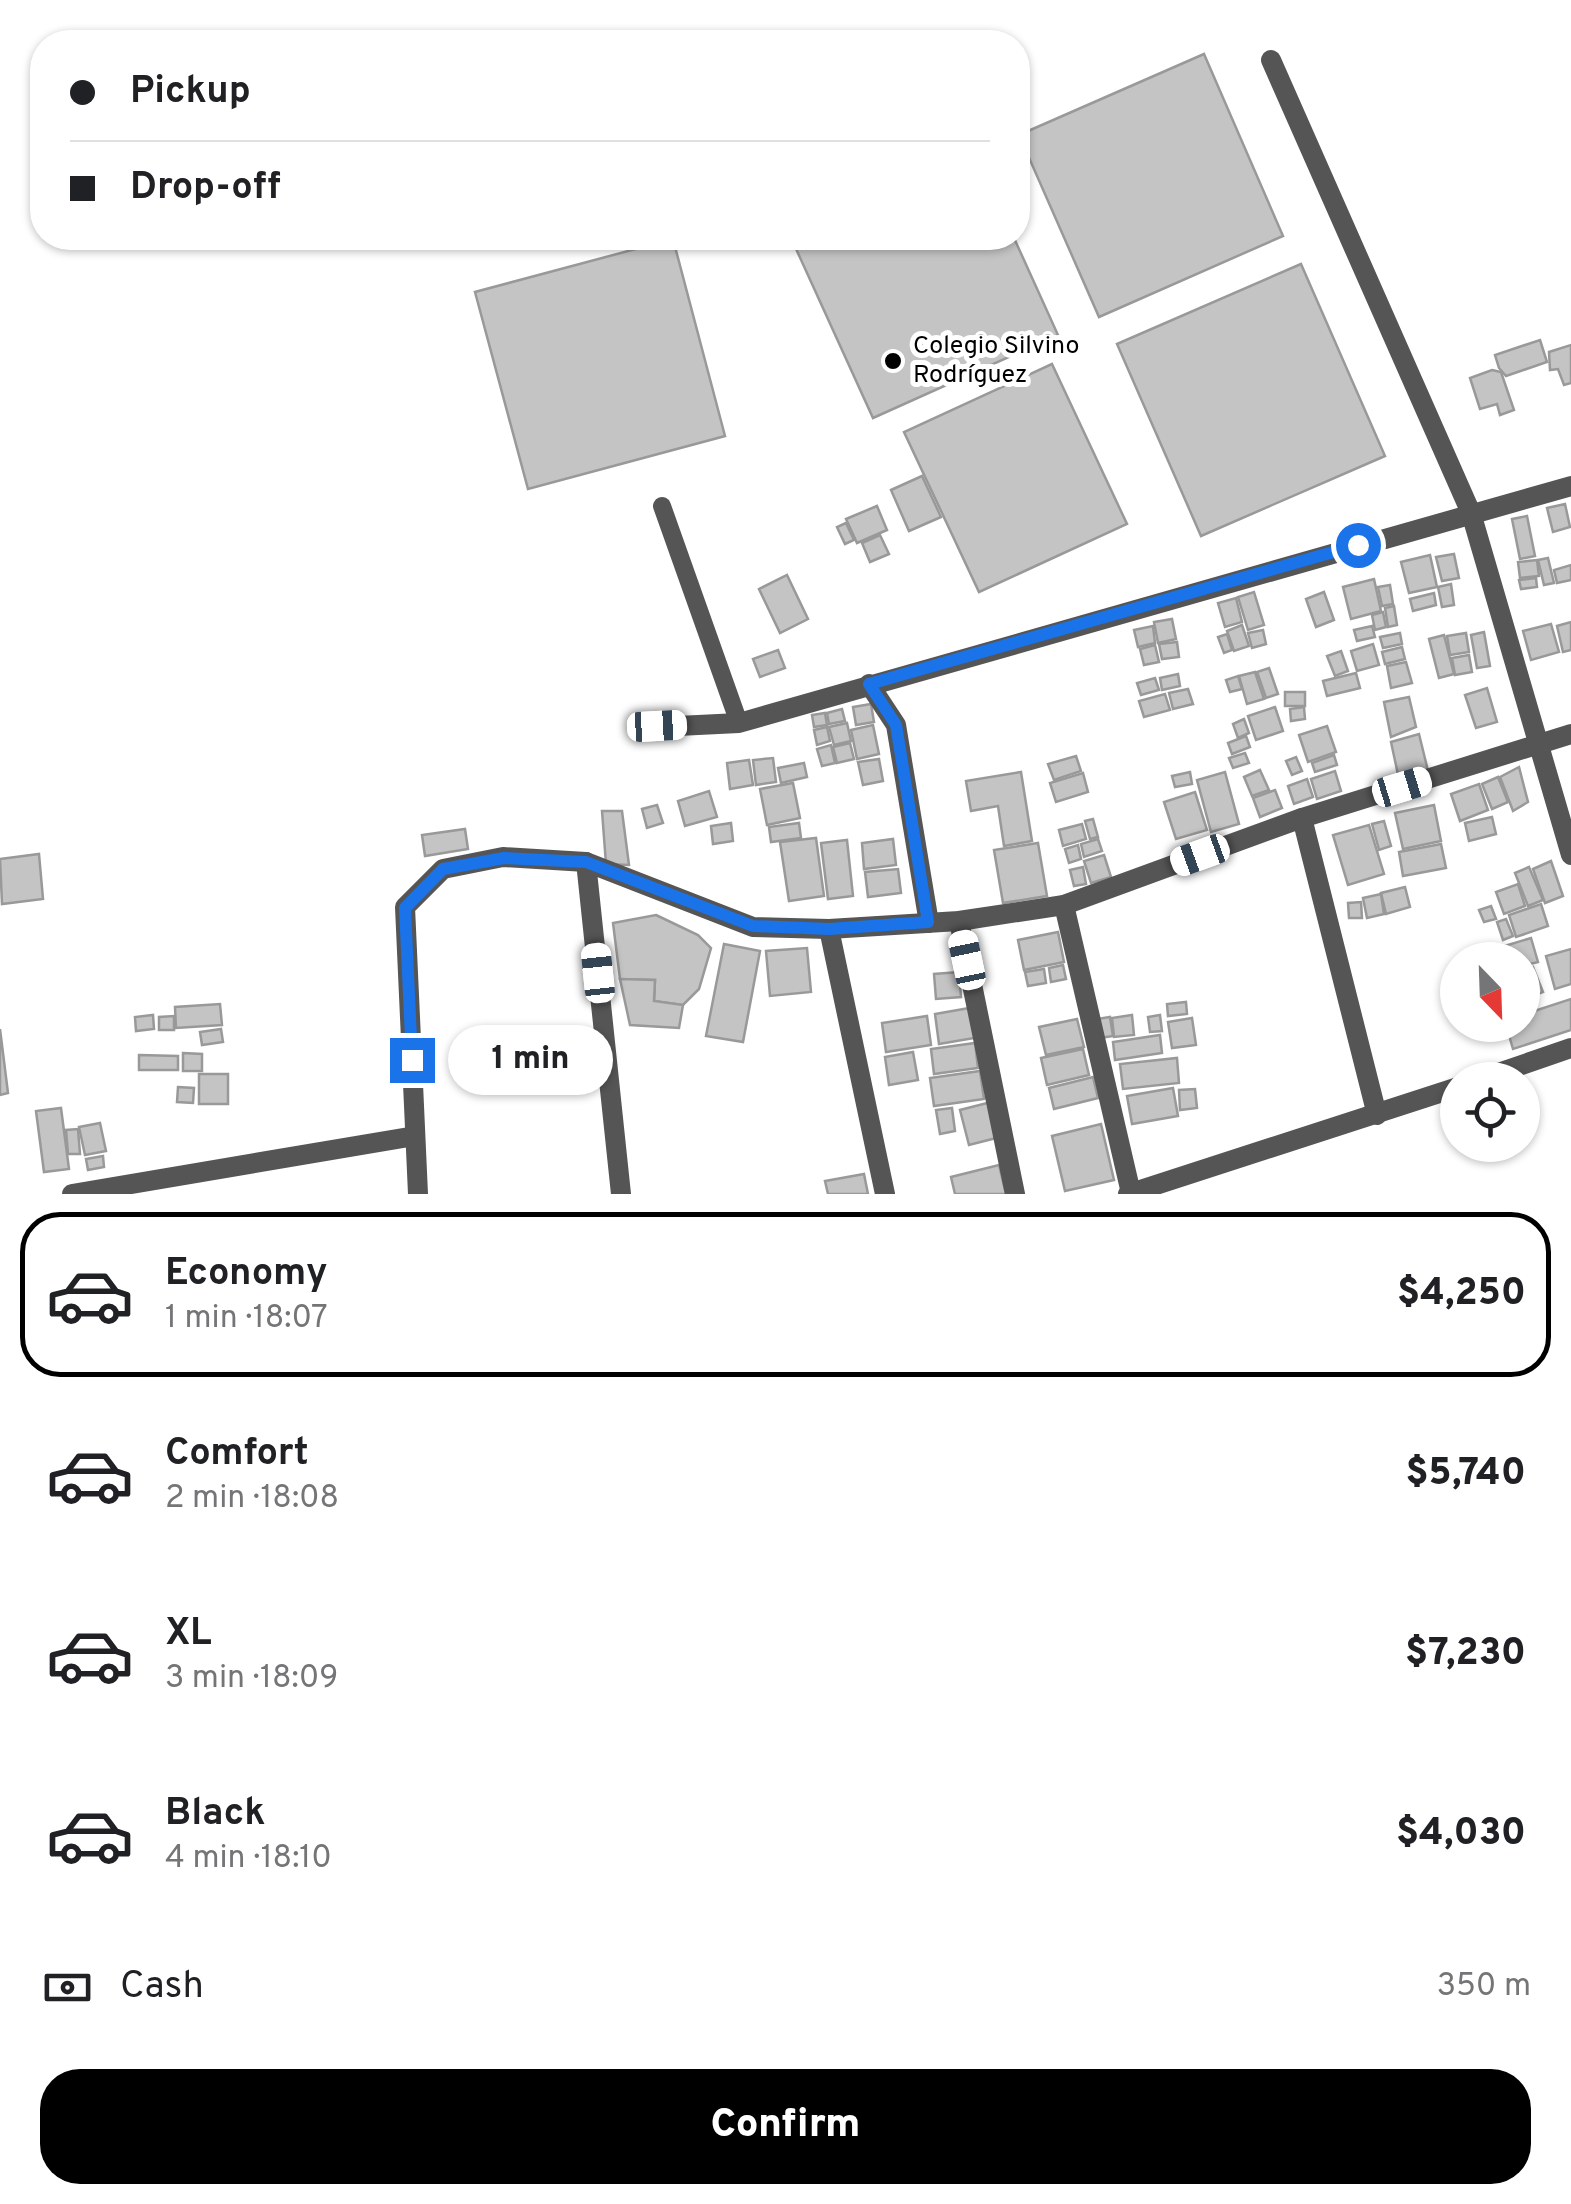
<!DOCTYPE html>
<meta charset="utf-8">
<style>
body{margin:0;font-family:Overpass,sans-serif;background:#f2f2f2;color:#202124;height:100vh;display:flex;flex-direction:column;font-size:38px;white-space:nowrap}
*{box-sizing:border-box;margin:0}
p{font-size:32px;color:#757577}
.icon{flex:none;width:55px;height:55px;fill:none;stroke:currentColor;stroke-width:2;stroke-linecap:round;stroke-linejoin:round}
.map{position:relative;height:1194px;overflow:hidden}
.side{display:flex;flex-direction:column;background:#fff;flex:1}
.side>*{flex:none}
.banner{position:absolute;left:30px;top:30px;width:1000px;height:220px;border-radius:40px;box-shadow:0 2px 8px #0004;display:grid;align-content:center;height:220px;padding:0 40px;background:#fff}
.needle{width:65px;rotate:157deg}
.fabs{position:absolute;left:1440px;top:942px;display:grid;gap:20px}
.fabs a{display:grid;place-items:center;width:100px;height:100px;border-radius:50%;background:#fff;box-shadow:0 2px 8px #0004;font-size:50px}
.end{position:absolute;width:45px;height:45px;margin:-22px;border:12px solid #1a73e8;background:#fff;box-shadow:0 0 0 5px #fff}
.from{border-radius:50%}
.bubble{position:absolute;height:70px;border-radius:35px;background:#fff;box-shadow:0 2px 8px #0004;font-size:32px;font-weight:800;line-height:70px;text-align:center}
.car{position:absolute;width:30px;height:60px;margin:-30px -15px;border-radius:12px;box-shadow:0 0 8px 2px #0007;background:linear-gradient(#fff 24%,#345 0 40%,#fff 0 76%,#345 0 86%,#fff 0)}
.banner b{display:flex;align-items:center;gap:35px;height:95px;font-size:38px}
.banner b+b{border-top:2px solid #e0e0e0}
.banner i{width:25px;height:25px;background:#202124}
ul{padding:18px 0 0;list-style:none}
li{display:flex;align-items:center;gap:30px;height:165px;margin:0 20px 15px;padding:0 20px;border:5px solid transparent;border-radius:40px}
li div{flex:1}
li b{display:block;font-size:38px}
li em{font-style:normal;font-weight:800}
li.current{border-color:#000}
li>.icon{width:90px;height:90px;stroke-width:1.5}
.pay{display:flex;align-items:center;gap:25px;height:110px;padding:0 40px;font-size:38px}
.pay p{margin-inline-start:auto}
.cta{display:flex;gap:20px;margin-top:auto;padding:20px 40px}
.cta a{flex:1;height:115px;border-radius:40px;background:#000;color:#fff;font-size:40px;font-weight:800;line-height:115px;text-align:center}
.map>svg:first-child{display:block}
.building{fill:#c4c4c4;stroke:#999;stroke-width:2.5}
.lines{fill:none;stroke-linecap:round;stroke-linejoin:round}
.service{stroke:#555;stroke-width:18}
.minor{stroke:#555;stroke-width:20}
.route{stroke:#1a73e8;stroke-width:12}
.poi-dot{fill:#000;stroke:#fff;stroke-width:4}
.labels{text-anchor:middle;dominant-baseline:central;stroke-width:10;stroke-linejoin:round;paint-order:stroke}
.poi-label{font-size:25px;fill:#000;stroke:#fff;text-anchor:start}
</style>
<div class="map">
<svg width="1571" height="1194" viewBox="0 0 1571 1194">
<rect width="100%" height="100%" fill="#fff"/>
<g class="building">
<path d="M 1204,54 L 1283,236 L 1099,317 L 1019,135 Z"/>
<path d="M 438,238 L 479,238 L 441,247 Z"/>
<path d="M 797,238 L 1014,238 L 1058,335 L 873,418 L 792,240 Z"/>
<path d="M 673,239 L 725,436 L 528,489 L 475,292 Z"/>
<path d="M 1301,264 L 1385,456 L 1201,536 L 1117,344 Z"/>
<path d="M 1540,340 L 1547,362 L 1506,376 L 1499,368 L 1495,355 Z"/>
<path d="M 1571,345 L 1571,383 L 1564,385 L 1558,369 L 1550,370 L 1549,352 Z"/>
<path d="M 1052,364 L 1127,524 L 979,592 L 904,432 Z"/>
<path d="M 1492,370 L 1501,372 L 1514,410 L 1500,415 L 1497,404 L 1480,409 L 1470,378 Z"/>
<path d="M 922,476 L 941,517 L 909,531 L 891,490 Z"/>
<path d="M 1565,504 L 1570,527 L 1553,532 L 1547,508 Z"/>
<path d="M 877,506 L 887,530 L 857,543 L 846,519 Z"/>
<path d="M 1527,516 L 1535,556 L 1520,559 L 1512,519 Z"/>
<path d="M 846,523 L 854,540 L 845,544 L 837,527 Z"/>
<path d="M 880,535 L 889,554 L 870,562 L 862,543 Z"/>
<path d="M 1454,554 L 1459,578 L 1442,581 L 1436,557 Z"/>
<path d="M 1430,555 L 1437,587 L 1409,593 L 1401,562 Z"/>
<path d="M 1548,558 L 1554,583 L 1544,585 L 1538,560 Z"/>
<path d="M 1537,560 L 1539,576 L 1520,578 L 1518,562 Z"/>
<path d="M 1571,565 L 1571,580 L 1557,583 L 1554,570 Z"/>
<path d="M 787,575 L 808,619 L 780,633 L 759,589 Z"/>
<path d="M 1536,578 L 1537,587 L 1521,589 L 1519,580 Z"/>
<path d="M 1374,579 L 1381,611 L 1351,619 L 1343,587 Z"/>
<path d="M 1451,584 L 1454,605 L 1442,607 L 1438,587 Z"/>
<path d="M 1390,585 L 1393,604 L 1382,606 L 1378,587 Z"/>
<path d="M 1254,592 L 1264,625 L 1248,630 L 1238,597 Z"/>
<path d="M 1324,592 L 1334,620 L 1316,627 L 1306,599 Z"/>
<path d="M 1434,593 L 1436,605 L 1413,611 L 1410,599 Z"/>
<path d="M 1236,598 L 1242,622 L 1225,627 L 1218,603 Z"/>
<path d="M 1394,606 L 1397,625 L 1388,627 L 1385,608 Z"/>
<path d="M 1383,612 L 1386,627 L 1375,630 L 1372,615 Z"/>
<path d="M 1172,619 L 1176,639 L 1158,643 L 1154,622 Z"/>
<path d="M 1571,622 L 1571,650 L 1563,652 L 1557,626 Z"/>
<path d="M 1551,624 L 1559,652 L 1531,660 L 1523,631 Z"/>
<path d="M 1242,625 L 1249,646 L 1234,651 L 1227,631 Z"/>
<path d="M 1153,626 L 1155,643 L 1138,647 L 1134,630 Z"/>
<path d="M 1372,626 L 1375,637 L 1357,641 L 1354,630 Z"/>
<path d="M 1263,630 L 1266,644 L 1252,648 L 1248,633 Z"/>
<path d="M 1484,632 L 1490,666 L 1477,668 L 1471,635 Z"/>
<path d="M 1400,633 L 1402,644 L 1383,648 L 1380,637 Z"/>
<path d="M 1466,633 L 1469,652 L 1450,655 L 1447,636 Z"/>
<path d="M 1227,634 L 1232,650 L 1224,653 L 1218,637 Z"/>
<path d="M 1444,635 L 1454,674 L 1439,678 L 1429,639 Z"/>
<path d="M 1177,642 L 1179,657 L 1162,659 L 1159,644 Z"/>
<path d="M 1373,644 L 1379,665 L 1357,671 L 1351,651 Z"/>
<path d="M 1155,645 L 1159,662 L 1144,665 L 1140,649 Z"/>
<path d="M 1402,647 L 1405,659 L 1385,664 L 1382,652 Z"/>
<path d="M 778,650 L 785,668 L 760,677 L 753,659 Z"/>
<path d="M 1341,651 L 1348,671 L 1335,676 L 1327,656 Z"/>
<path d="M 1469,655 L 1472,672 L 1455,675 L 1452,658 Z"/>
<path d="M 1406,662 L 1412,683 L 1391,688 L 1387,666 Z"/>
<path d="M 1269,668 L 1278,694 L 1266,698 L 1257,672 Z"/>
<path d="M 1255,672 L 1264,699 L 1247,704 L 1239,676 Z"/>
<path d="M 1356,673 L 1360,688 L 1327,696 L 1323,681 Z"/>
<path d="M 1178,674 L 1180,686 L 1162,690 L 1160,678 Z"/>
<path d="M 1238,676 L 1242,689 L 1230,692 L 1226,680 Z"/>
<path d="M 1155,678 L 1159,690 L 1141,695 L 1137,683 Z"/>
<path d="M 1487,688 L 1497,722 L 1476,728 L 1465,695 Z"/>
<path d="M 1188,689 L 1193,704 L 1173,709 L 1169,693 Z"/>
<rect x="1285" y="692" width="20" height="14"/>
<path d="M 1165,694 L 1170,710 L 1144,717 L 1139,701 Z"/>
<path d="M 1409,697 L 1416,727 L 1391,737 L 1384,702 Z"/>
<path d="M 871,704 L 874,722 L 856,725 L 853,707 Z"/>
<path d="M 1275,707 L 1283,731 L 1256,740 L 1248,716 Z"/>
<path d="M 1304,707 L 1305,719 L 1291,721 L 1290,709 Z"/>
<path d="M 842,709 L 845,721 L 829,724 L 827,713 Z"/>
<path d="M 825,713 L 827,725 L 814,727 L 812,715 Z"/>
<path d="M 1244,719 L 1249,733 L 1238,738 L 1233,724 Z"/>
<path d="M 847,723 L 851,741 L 834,745 L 829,727 Z"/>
<path d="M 873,725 L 879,754 L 857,759 L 851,730 Z"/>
<path d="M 1327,726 L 1336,752 L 1308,762 L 1299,735 Z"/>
<path d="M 827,727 L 830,741 L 817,745 L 814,730 Z"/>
<path d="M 1419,734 L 1429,775 L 1400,784 L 1391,742 Z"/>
<path d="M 1246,736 L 1250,747 L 1232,754 L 1228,743 Z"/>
<path d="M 850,743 L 854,759 L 837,763 L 833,747 Z"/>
<path d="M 831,745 L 835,763 L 822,766 L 817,749 Z"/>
<path d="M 1245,753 L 1249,763 L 1233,768 L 1229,758 Z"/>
<path d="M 1334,755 L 1337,765 L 1315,772 L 1312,763 Z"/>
<path d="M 1076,756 L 1081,771 L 1054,780 L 1048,764 Z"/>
<path d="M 1296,757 L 1302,771 L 1292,775 L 1286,761 Z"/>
<path d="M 773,758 L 776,782 L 756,785 L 753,760 Z"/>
<path d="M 879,759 L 883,781 L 863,785 L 858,762 Z"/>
<path d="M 749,760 L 753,785 L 730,789 L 727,763 Z"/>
<path d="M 804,763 L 807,777 L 781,783 L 778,768 Z"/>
<path d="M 1519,767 L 1528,802 L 1513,811 L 1500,777 Z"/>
<path d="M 1260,770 L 1269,790 L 1252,796 L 1244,777 Z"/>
<path d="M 1335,771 L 1341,791 L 1317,799 L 1311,779 Z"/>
<path d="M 1021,772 L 1032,841 L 1004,846 L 998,806 L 971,811 L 966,781 Z"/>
<path d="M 1190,772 L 1192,784 L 1175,787 L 1172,776 Z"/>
<path d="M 1225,772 L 1239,824 L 1211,832 L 1197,780 Z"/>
<path d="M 1083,773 L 1088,792 L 1056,802 L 1050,783 Z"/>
<path d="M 1498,777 L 1508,802 L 1492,809 L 1482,784 Z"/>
<path d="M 1307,779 L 1313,797 L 1294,804 L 1288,786 Z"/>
<path d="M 793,783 L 800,818 L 767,825 L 760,789 Z"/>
<path d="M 1479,784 L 1488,810 L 1460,821 L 1451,794 Z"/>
<path d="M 1275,790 L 1282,808 L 1260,817 L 1253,798 Z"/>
<path d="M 709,791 L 717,817 L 685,826 L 678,801 Z"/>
<path d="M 1195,792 L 1207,830 L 1176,839 L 1164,802 Z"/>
<path d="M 657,805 L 663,823 L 647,828 L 642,809 Z"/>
<path d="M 1434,805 L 1441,841 L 1403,849 L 1395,813 Z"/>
<path d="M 602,811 L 622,811 L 629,865 L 606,864 Z"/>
<path d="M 1492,817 L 1496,834 L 1469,841 L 1465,823 Z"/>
<path d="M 1093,819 L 1098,837 L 1090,839 L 1085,821 Z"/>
<path d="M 1384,821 L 1391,846 L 1379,850 L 1372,824 Z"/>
<path d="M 731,823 L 733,841 L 713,844 L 711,826 Z"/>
<path d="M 799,823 L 801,838 L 771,842 L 769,827 Z"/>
<path d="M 1082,824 L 1086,839 L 1063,846 L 1059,830 Z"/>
<path d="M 1369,825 L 1384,874 L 1348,885 L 1333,835 Z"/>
<path d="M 465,829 L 468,849 L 425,856 L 422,835 Z"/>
<path d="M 816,838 L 824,896 L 789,901 L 780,842 Z"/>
<path d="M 893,839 L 896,865 L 864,869 L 862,843 Z"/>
<path d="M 1098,839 L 1102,851 L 1084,857 L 1081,844 Z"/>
<path d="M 847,840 L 853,896 L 828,899 L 821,843 Z"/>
<path d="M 1038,843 L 1047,896 L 1003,903 L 994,850 Z"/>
<path d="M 1441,844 L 1446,868 L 1403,876 L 1399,852 Z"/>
<path d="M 1078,845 L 1081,859 L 1069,863 L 1065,849 Z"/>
<path d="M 39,854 L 43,899 L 2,904 L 0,859 Z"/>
<path d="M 1104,855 L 1111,877 L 1091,883 L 1084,861 Z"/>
<path d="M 1551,861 L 1563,896 L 1545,903 L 1533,869 Z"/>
<path d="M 1083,867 L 1086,884 L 1074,886 L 1070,870 Z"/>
<path d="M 1529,867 L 1543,900 L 1528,906 L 1515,873 Z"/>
<path d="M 898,869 L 901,893 L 868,897 L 865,872 Z"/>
<path d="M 1518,884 L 1525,906 L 1504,914 L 1496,892 Z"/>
<path d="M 1405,887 L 1410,907 L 1386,914 L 1381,893 Z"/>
<path d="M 1381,894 L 1384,914 L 1367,918 L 1363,898 Z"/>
<path d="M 1361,902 L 1362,918 L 1349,918 L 1348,903 Z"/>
<path d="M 1541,904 L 1548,926 L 1516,937 L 1509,915 Z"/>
<path d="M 1491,906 L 1496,919 L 1484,922 L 1479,910 Z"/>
<path d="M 656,915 L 698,935 L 711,948 L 699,989 L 683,1005 L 654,1001 L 655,980 L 620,979 L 613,923 Z"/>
<path d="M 1506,919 L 1513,936 L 1503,940 L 1497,922 Z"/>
<path d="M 1058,932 L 1064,962 L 1024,970 L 1018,940 Z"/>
<path d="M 1531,938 L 1538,962 L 1522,966 L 1522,960 L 1505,960 L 1501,947 Z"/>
<path d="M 724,944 L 760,951 L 743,1042 L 706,1036 Z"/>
<path d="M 807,948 L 811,992 L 770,996 L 766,951 Z"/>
<path d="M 1571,949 L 1571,984 L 1555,989 L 1546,956 Z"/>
<path d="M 1063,965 L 1066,979 L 1051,982 L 1049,968 Z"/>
<path d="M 1533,967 L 1543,992 L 1522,1000 L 1522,972 Z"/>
<path d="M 1044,969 L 1046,983 L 1028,986 L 1025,972 Z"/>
<path d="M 959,972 L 961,997 L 936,999 L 934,974 Z"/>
<path d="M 620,979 L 655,980 L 654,1001 L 683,1005 L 679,1028 L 630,1025 Z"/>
<path d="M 1571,999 L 1571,1030 L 1513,1049 L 1506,1025 L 1522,1025 L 1522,1015 Z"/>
<path d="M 1186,1002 L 1187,1014 L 1168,1016 L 1167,1004 Z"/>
<path d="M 220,1004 L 222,1025 L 176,1028 L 175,1007 Z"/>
<path d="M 975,1007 L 980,1037 L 939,1044 L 935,1014 Z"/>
<path d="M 153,1015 L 154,1029 L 136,1031 L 135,1017 Z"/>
<path d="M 1132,1015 L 1134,1035 L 1114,1037 L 1112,1018 Z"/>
<path d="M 1160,1015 L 1162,1031 L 1150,1032 L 1148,1017 Z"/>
<path d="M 174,1016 L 174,1030 L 159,1030 L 159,1017 Z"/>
<path d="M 927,1016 L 931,1045 L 886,1052 L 882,1023 Z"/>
<path d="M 1110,1017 L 1113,1036 L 1100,1038 L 1097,1019 Z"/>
<path d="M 1192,1018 L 1196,1045 L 1172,1048 L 1168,1022 Z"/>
<path d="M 1077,1019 L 1084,1047 L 1046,1055 L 1039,1027 Z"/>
<path d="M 0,1029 L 8,1093 L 0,1095 Z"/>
<path d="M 221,1029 L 223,1042 L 202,1045 L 200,1032 Z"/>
<path d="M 1160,1035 L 1162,1053 L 1115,1060 L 1113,1042 Z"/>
<path d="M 975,1043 L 978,1068 L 934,1074 L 931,1049 Z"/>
<path d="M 1083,1049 L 1089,1075 L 1047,1085 L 1041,1058 Z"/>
<path d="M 913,1052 L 918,1080 L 889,1085 L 885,1057 Z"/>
<path d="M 183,1053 L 202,1054 L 202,1071 L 183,1071 Z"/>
<path d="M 139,1055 L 178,1056 L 178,1070 L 139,1070 Z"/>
<path d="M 1177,1058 L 1179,1083 L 1123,1089 L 1120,1064 Z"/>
<path d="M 980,1071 L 984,1099 L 934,1106 L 930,1078 Z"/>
<rect x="199" y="1074" width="29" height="30"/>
<path d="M 1093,1077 L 1098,1098 L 1054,1109 L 1049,1088 Z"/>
<path d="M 178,1087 L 194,1088 L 193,1103 L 177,1102 Z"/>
<path d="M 1173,1088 L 1178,1116 L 1132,1124 L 1127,1096 Z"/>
<path d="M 1195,1089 L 1197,1108 L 1180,1110 L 1179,1090 Z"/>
<path d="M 991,1102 L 1000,1137 L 969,1145 L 960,1110 Z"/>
<path d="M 61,1108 L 69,1169 L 44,1172 L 36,1111 Z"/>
<path d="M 952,1108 L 955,1131 L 940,1134 L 936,1110 Z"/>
<path d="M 100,1123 L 106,1151 L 85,1155 L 79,1127 Z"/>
<path d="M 1101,1124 L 1114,1180 L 1065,1191 L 1052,1136 Z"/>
<path d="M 78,1129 L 80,1154 L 68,1154 L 66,1130 Z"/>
<path d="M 103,1156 L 104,1167 L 88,1170 L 86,1159 Z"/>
<path d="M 999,1165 L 1006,1194 L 955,1194 L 951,1177 Z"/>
<path d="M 864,1174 L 868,1194 L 828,1194 L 825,1181 Z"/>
</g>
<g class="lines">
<path class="service" d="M 662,506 L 739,723"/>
<g class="minor">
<path d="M 1271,60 L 1471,513 L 1571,855"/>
<path d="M 869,684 L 896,725 L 929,923"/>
<path d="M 657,727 L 739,723 L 1571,486"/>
<path d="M 1302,818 L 1377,1115"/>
<path d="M 586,862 L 621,1194"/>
<path d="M 1064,905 L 1131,1193"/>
<path d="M 959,921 L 1015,1194"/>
<path d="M 829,929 L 885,1194"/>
<path d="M 1478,1080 L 1571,1048"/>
<path d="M 72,1194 L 415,1136"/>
<path d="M 418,1194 L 405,907 L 443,869 L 503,857 L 586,862 L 753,927 L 829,929 L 959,921 L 1064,905 L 1302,818 L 1571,734"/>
<path d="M 1128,1194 L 1458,1087"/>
</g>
</g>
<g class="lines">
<path class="route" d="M 412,1060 L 405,908 L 443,869 L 504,858 L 586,862 L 753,926 L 829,929 L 928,922 L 896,725 L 869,684 L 1358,545"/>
</g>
<circle class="poi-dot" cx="893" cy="361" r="10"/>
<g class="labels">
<g class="poi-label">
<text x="913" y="347">Colegio Silvino<tspan x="913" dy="29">Rodríguez</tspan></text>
</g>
</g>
</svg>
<div class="fabs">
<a><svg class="needle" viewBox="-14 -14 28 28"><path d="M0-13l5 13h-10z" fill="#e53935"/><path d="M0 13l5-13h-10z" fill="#757577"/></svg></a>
<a><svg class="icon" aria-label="locate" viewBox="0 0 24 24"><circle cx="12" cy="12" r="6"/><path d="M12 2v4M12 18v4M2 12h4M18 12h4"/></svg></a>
</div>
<i class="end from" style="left:1358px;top:545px"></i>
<i class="end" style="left:412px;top:1060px"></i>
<div class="bubble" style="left:448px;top:1025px;width:165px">1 min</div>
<i class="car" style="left:657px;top:726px;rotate:87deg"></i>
<i class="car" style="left:1402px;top:787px;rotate:73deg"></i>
<i class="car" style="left:1200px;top:855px;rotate:250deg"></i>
<i class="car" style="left:967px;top:960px;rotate:348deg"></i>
<i class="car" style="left:598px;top:973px;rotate:354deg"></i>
<div class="banner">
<b><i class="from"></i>Pickup</b>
<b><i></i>Drop-off</b>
</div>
</div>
<section class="side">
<ul>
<li class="current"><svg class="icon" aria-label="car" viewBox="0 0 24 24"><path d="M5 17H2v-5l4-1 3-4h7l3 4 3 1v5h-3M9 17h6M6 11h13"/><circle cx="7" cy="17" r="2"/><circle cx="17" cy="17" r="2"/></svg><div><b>Economy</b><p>1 min · 18:07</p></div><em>$4,250</em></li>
<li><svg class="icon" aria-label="car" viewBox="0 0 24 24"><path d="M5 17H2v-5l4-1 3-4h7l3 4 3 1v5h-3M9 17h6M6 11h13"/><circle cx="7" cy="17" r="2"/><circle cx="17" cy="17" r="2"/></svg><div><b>Comfort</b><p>2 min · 18:08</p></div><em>$5,740</em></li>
<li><svg class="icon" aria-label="car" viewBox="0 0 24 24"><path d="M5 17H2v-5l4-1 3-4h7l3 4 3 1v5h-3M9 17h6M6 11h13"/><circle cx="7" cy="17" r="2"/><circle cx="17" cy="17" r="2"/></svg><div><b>XL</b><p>3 min · 18:09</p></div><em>$7,230</em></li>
<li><svg class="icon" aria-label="car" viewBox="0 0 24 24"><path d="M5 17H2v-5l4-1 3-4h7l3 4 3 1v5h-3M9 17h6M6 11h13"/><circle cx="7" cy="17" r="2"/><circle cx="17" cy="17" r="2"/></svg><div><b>Black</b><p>4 min · 18:10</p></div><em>$4,030</em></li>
</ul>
<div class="pay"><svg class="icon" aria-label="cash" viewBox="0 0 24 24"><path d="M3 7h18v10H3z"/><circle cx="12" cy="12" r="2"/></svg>Cash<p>350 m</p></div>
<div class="cta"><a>Confirm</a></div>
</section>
